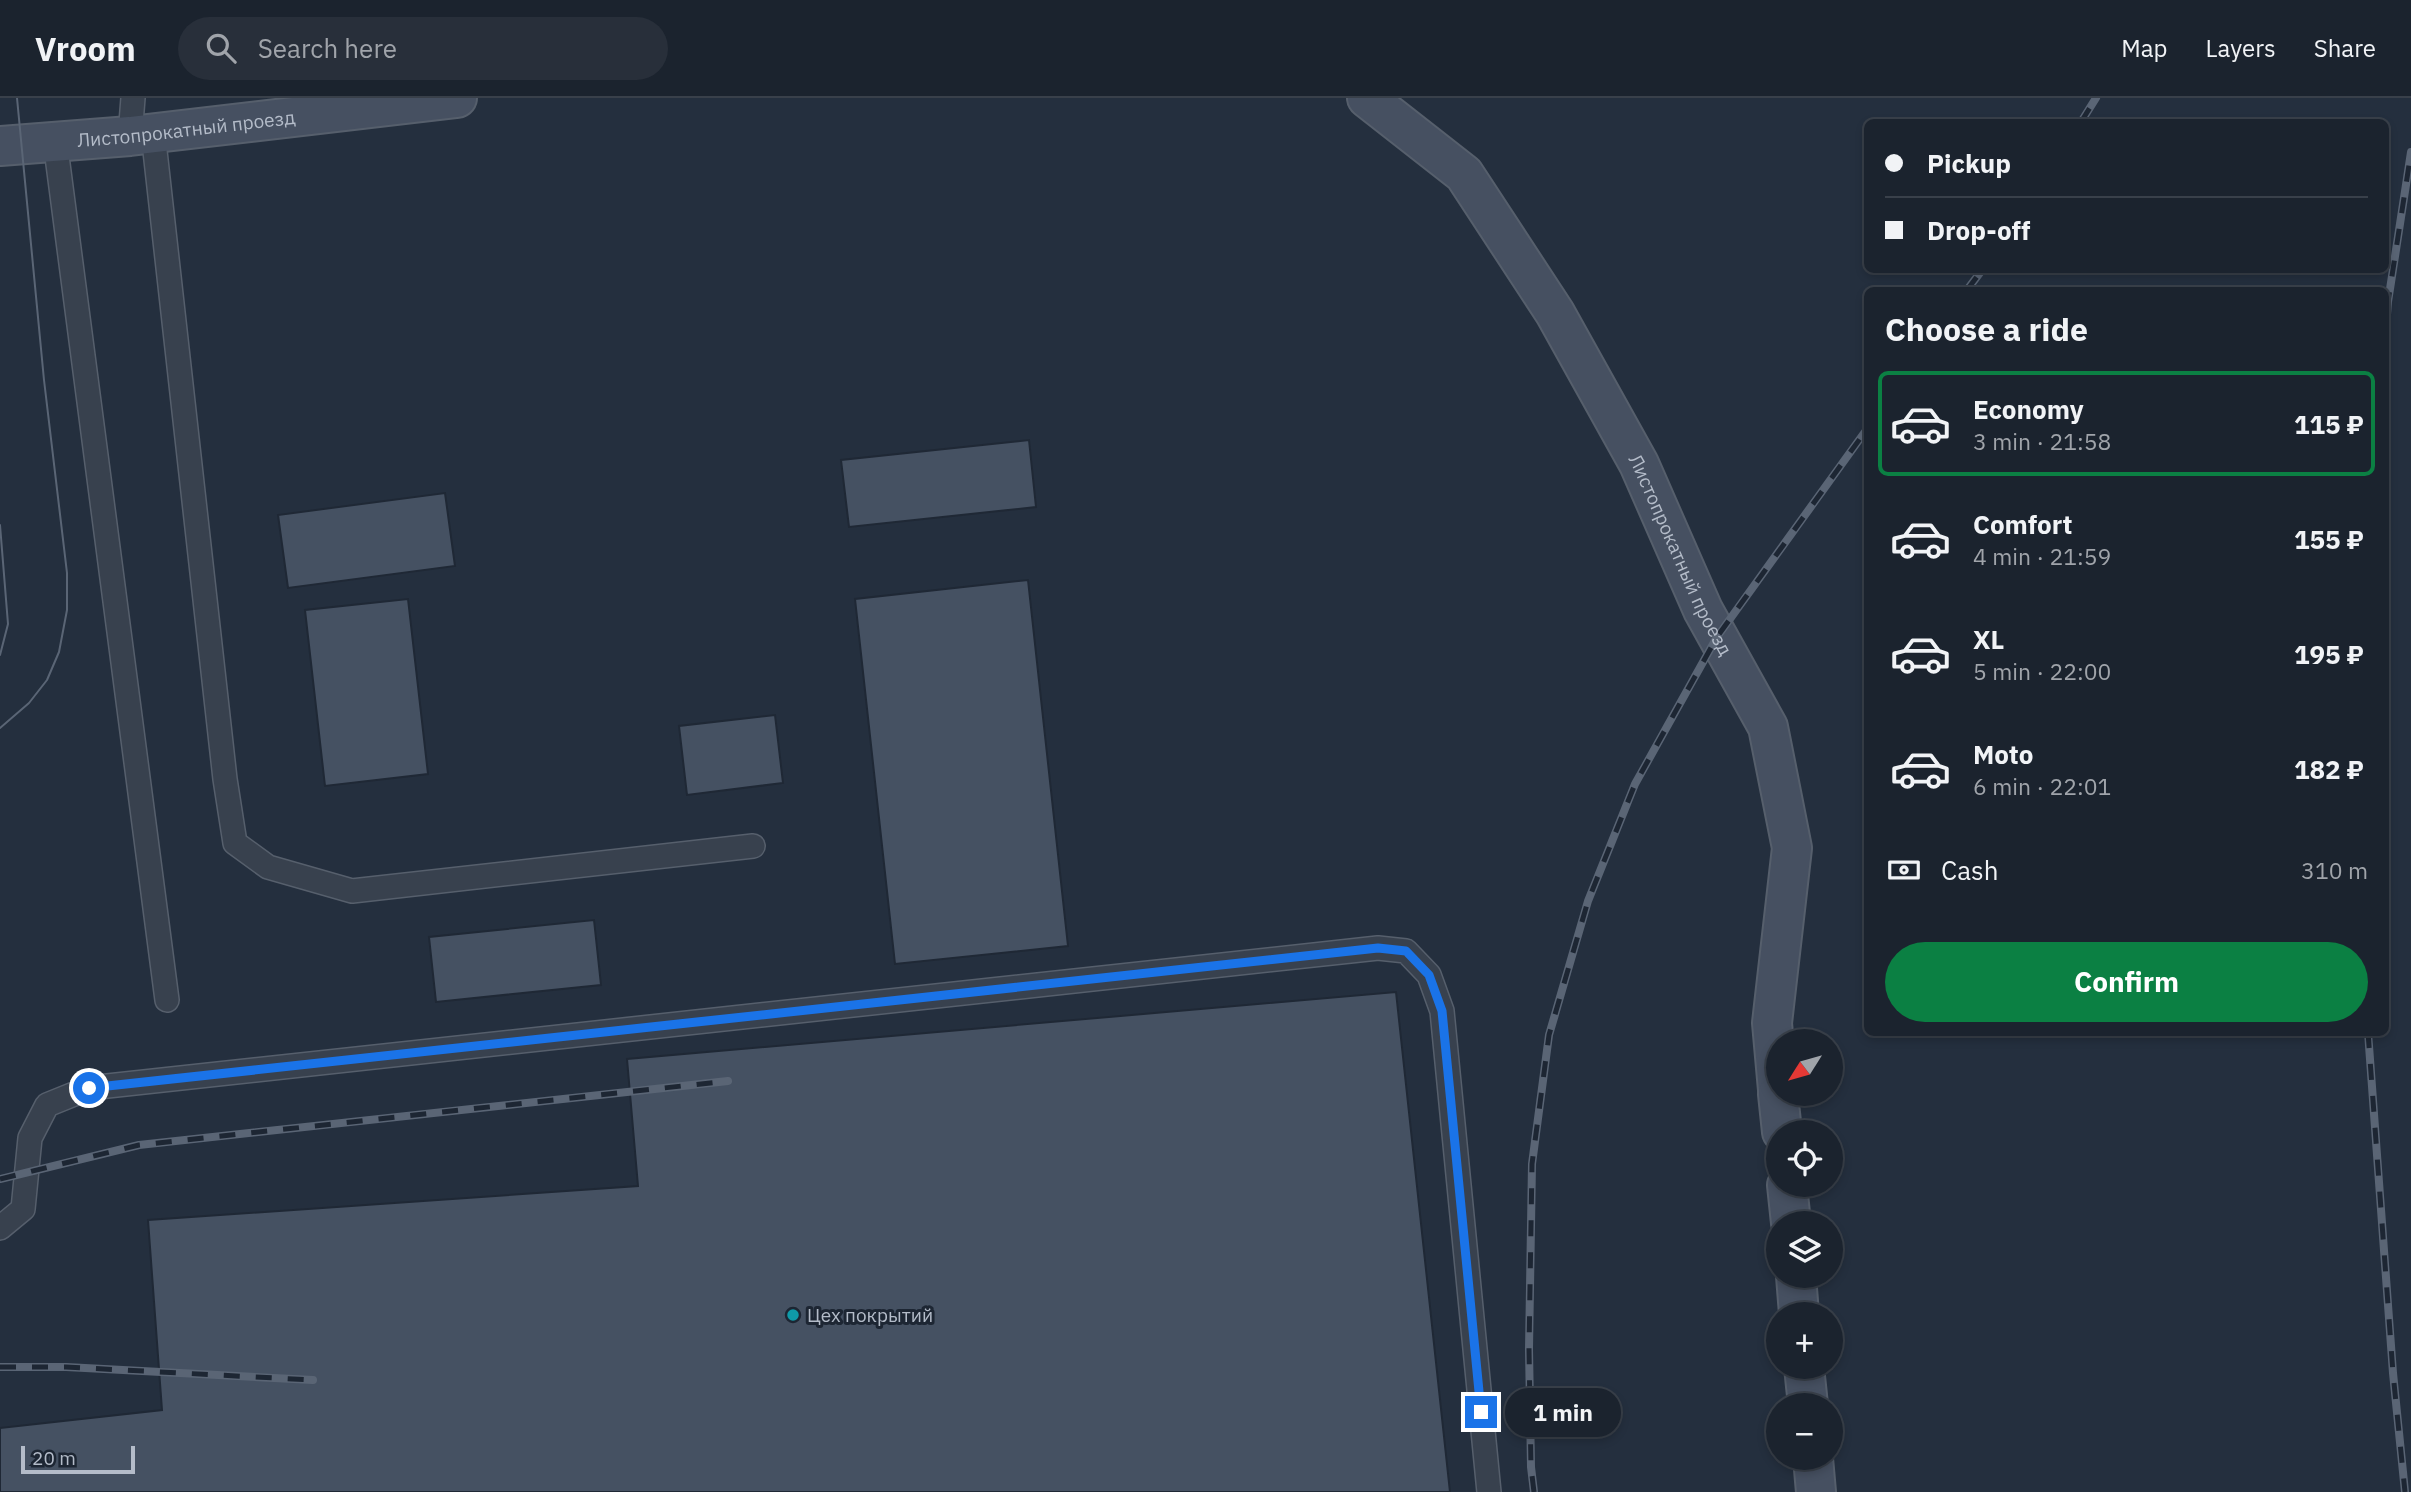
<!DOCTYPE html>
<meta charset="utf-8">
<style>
body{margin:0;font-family:"IBM Plex Sans",sans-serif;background:#282f3a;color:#f1f3f6;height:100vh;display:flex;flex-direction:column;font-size:26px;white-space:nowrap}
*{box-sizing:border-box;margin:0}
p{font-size:23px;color:#a0a4aa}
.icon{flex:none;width:38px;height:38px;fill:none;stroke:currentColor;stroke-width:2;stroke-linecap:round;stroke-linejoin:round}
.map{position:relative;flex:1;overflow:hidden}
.side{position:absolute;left:1864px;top:189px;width:525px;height:749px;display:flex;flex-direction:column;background:#1b232e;border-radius:10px;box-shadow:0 4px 10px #0003,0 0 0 2px #39404a}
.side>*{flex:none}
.hud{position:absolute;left:1864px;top:21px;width:525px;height:154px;border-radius:10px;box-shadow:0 4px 10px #0003,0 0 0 2px #39404a;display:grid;align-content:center;height:154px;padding:0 21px;background:#1b232e}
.needle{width:46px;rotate:233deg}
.tools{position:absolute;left:1766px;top:931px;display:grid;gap:14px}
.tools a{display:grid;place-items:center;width:77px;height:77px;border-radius:50%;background:#1b232e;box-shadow:0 4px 10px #0003,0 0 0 2px #39404a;font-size:35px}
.scale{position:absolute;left:21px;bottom:18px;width:114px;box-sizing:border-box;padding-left:7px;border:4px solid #b4bcc9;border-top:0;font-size:19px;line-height:24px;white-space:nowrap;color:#b4bcc9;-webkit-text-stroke:5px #1d2633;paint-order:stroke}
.end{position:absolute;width:32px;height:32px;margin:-16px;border:9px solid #1a73e8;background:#fff;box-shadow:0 0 0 4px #fff}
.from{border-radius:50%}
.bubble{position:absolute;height:49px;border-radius:24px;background:#1b232e;box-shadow:0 4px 10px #0003,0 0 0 2px #39404a;font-size:23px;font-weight:700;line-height:49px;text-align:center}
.hud b{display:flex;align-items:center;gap:24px;height:66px;font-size:26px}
.hud b+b{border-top:2px solid #39404a}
.hud i{width:18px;height:18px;background:#f1f3f6}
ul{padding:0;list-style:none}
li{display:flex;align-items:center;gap:21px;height:105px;margin:0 14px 10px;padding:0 7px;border:4px solid transparent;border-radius:10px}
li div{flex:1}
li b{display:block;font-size:26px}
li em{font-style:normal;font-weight:700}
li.active{border-color:#0b8043}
li>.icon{width:63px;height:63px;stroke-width:1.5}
h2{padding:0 21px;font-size:32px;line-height:84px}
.pay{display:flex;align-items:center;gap:18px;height:77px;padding:0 21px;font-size:26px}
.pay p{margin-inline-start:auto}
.button{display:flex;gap:14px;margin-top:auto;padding:14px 21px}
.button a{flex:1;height:80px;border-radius:42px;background:#0b8043;color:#fff;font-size:28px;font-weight:700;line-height:80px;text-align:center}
header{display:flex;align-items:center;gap:42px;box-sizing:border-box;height:98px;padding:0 35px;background:#1b232e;border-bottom:2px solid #39404a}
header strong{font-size:33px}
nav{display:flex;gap:38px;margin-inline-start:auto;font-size:24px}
.search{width:490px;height:63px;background:#282f3a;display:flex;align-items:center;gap:18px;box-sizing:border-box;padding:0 24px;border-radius:38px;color:#a0a4aa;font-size:26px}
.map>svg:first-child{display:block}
.building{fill:#455162;stroke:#1f2835;stroke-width:2}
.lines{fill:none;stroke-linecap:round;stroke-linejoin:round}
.lane-casing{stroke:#565f6c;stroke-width:26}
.secondary-casing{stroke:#565f6c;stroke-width:42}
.lane{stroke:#38414e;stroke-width:23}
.secondary{stroke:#465061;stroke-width:38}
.tram{stroke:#5a6575;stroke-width:2}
.rail-casing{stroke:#5a6575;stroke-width:8}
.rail{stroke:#1d2633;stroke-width:5;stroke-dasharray:16;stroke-linecap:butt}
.route{stroke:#1a73e8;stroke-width:9}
.culture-dot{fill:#0f9aa8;stroke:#1d2633;stroke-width:2.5}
.labels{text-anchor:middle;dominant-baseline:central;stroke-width:6;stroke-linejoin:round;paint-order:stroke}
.street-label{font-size:19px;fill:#b4bcc9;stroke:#1d2633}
.poi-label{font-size:19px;fill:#b4bcc9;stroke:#1d2633;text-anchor:start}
</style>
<header>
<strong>Vroom</strong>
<div class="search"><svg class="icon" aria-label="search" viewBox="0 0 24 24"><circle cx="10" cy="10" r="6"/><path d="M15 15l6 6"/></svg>Search here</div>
<nav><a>Map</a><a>Layers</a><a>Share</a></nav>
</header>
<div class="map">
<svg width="2411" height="1394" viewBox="0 0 2411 1394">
<rect width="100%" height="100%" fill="#242f3e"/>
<g class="building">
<path d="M 1029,342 L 1036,409 L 849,429 L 841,362 Z"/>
<path d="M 445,395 L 455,468 L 288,490 L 278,417 Z"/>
<path d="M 1028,482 L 1068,848 L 895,866 L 855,501 Z"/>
<path d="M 408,501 L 428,676 L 325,688 L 305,512 Z"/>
<path d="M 775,617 L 783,685 L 687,697 L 679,628 Z"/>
<path d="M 594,822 L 601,887 L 436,904 L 429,839 Z"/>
<path d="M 1396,894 L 1450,1394 L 0,1394 L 0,1330 L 162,1312 L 148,1122 L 638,1088 L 627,961 Z"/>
</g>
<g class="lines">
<defs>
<g id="lane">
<path d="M 153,35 L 225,681 L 235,745 L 268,769 L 352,793 L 753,748"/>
<path d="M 130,38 L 133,0"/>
<path d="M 55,43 L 167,902"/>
<path d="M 0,1130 L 23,1111 L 30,1040 L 47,1007 L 89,990 L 1378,850 L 1406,853 L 1429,877 L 1442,913 L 1489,1394"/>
</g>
<g id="secondary">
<path id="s1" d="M 1367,0 L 1464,76 L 1555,215 L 1639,366 L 1703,512 L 1768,629 L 1792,750 L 1772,925 L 1778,992"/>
<path id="s2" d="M 0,48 L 130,38 L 457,0"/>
<path d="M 1778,996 L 1782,1034"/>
<path d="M 1787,1087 L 1791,1125"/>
<path d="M 1796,1178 L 1799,1216"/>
<path d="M 1804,1269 L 1808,1307"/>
<path d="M 1813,1360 L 1816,1394"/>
</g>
</defs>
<use href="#lane" class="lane-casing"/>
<use href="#secondary" class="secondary-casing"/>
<use href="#lane" class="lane"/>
<use href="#secondary" class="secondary"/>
<g class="tram">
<path d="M 0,427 L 8,526 L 0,557"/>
<path d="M 0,630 L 29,605 L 47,582 L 59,554 L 67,512 L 67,475 L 44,282 L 17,0"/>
</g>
<defs>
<g id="rail">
<path d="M 2081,24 L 2096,0"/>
<path d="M 1967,192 L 1982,172"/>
<path d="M 2385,242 L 2388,204 L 2411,54"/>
<path d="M 2368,934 L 2393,1275 L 2405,1394"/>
<path d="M 0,1081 L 139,1047 L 728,983"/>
<path d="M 0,1269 L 66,1269 L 313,1282"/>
<path d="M 1534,1394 L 1531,1369 L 1529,1251 L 1532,1066 L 1549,937 L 1588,803 L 1635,686 L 1717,539 L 1867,331"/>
</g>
</defs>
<use href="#rail" class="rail-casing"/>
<use href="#rail" class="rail"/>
</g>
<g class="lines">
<path class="route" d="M 89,990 L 1378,850 L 1406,853 L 1429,877 L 1442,913 L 1481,1314"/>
</g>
<circle class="culture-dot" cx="793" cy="1217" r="7"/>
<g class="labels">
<g class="street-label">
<text stroke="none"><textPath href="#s2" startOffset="187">Листопрокатный проезд</textPath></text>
<text stroke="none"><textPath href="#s1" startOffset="562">Листопрокатный проезд</textPath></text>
</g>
<g class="poi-label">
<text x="807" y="1217">Цех покрытий</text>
</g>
</g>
</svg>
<div class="tools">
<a><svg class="needle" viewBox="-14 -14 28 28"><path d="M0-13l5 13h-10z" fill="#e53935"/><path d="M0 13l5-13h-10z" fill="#a0a4aa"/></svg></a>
<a><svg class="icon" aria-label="locate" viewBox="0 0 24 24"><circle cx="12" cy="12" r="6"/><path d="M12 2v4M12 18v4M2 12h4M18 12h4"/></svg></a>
<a><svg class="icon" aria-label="layers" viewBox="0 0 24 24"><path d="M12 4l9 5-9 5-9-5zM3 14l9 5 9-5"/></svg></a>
<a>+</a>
<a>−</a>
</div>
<div class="scale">20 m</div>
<i class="end from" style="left:89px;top:990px"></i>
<i class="end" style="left:1481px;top:1314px"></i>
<div class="bubble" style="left:1505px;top:1290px;width:116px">1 min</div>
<div class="hud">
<b><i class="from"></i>Pickup</b>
<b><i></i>Drop-off</b>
</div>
<section class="side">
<h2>Choose a ride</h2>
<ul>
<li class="active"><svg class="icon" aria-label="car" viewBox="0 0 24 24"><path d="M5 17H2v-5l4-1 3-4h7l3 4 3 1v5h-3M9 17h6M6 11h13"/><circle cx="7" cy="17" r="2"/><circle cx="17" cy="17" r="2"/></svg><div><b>Economy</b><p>3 min · 21:58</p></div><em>115 ₽</em></li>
<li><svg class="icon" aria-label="car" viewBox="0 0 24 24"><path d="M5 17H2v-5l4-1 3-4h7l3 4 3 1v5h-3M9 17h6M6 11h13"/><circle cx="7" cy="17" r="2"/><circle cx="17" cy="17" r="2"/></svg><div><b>Comfort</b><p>4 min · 21:59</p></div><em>155 ₽</em></li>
<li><svg class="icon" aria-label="car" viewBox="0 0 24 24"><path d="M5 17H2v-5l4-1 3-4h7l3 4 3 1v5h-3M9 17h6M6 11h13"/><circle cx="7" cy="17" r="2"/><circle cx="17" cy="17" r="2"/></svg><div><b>XL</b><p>5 min · 22:00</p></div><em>195 ₽</em></li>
<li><svg class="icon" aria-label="car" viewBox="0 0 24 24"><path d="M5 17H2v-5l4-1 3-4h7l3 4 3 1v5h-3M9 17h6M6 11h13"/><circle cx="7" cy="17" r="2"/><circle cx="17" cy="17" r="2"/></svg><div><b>Moto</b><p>6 min · 22:01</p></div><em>182 ₽</em></li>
</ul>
<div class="pay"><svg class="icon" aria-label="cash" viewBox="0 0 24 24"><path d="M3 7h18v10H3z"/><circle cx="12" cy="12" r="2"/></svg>Cash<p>310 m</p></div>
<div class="button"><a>Confirm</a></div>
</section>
</div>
